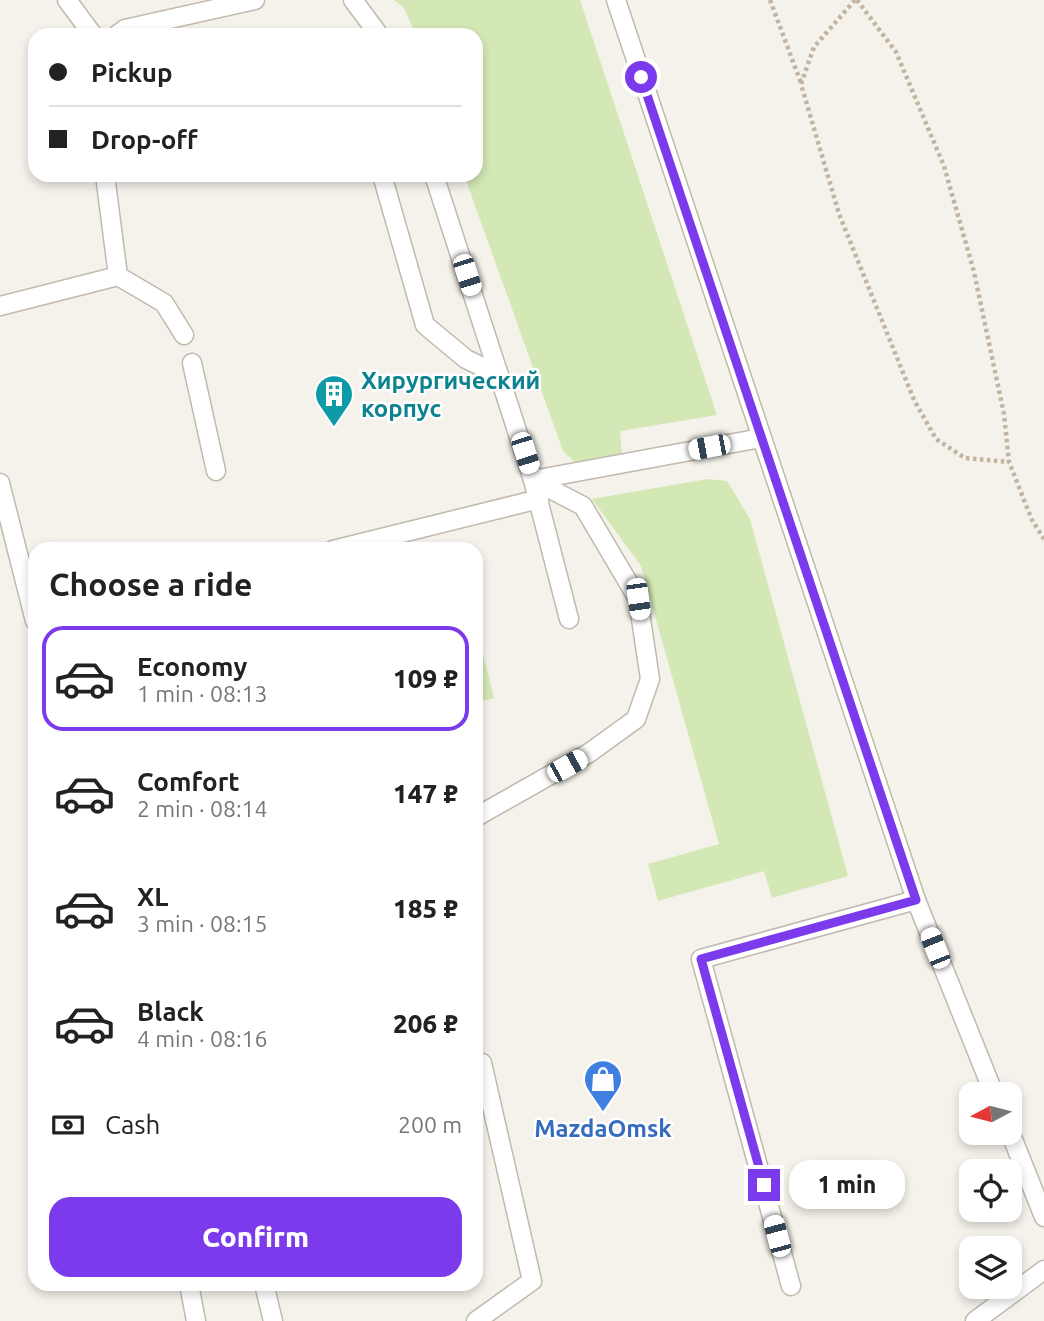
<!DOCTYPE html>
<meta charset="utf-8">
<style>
body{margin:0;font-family:Ubuntu,sans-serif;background:#f2f2f2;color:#222;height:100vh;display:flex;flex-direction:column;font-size:26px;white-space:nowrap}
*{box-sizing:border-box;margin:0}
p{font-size:23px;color:#767676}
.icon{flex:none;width:38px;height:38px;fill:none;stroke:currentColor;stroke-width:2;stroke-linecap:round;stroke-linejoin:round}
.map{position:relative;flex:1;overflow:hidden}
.details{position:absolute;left:28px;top:542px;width:455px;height:749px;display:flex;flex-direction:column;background:#fff;border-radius:21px;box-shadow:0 4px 10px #0003}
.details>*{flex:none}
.guide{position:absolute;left:28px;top:28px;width:455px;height:154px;border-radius:21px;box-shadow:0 4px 10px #0003;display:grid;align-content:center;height:154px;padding:0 21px;background:#fff}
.needle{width:46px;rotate:263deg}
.fabs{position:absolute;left:959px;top:1082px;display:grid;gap:14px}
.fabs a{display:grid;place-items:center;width:63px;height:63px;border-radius:14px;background:#fff;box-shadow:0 4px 10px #0003;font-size:35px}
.end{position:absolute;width:32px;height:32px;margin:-16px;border:9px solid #7c3aed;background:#fff;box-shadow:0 0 0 4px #fff}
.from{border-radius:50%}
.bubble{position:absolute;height:49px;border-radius:21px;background:#fff;box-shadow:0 4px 10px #0003;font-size:23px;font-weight:800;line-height:49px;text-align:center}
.car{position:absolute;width:21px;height:42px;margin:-21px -10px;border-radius:9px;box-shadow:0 0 5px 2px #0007;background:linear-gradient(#fff 24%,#345 0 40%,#fff 0 76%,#345 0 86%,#fff 0)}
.guide b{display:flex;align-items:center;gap:24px;height:66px;font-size:26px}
.guide b+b{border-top:2px solid #e0e0e0}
.guide i{width:18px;height:18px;background:#222}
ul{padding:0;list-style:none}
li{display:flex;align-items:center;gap:21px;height:105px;margin:0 14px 10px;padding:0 7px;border:4px solid transparent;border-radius:21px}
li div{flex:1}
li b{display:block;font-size:26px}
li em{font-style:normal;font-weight:800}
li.current{border-color:#7c3aed}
li>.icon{width:63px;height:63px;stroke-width:1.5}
h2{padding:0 21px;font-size:32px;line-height:84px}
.pay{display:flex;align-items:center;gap:18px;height:77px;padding:0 21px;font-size:26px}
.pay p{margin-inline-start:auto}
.primary-button{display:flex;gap:14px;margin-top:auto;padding:14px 21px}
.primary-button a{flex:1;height:80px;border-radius:21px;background:#7c3aed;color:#fff;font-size:28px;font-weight:800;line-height:80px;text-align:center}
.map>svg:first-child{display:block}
.green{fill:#d3e8b5}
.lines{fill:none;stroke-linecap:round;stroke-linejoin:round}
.service-casing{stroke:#c1b9ae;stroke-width:21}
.path{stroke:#c2b49f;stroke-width:4.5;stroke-dasharray:3.5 3.5;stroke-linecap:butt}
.service{stroke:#fff;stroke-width:18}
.route{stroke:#7c3aed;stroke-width:9}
.labels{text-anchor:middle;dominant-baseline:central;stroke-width:5;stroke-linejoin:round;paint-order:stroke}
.culture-label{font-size:24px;font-weight:bold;fill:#0d838f;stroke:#fff;text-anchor:start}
.shop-label{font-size:24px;font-weight:bold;fill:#366cbe;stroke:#fff}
</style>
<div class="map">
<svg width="1044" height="1321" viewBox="0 0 1044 1321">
<rect width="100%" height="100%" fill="#f5f2eb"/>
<g class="green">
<path d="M 394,0 L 580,0 L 717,415 L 620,431 L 622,457 L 577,464 L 563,451 L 464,175 L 476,175 L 476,35 L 416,35 L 404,8 Z"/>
<path d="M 707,479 L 727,481 L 750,519 L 848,876 L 772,898 L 764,871 L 658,901 L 648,864 L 719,844 L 641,566 L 592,499 Z"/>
<path d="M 476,626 L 494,698 L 476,703 Z"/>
</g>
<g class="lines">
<defs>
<g id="service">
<path d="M 67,0 L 93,35"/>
<path d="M 353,0 L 379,35"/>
<path d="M 616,0 L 916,900 L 994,1094"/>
<path d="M 117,35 L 125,29 L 255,0"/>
<path d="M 105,175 L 118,276 L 164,303 L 184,335"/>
<path d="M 382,175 L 425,325 L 466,359 L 499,375"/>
<path d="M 434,175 L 533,480 L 569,619"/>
<path d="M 0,306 L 118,276"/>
<path d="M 192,363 L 216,471"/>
<path d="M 533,480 L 761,438"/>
<path d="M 0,483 L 35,621"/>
<path d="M 333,550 L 539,499"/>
<path d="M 476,817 L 589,753 L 636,719 L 650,679 L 638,599 L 583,506 L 533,480"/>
<path d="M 1010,1132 L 1044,1217"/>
<path d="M 189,1284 L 196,1321"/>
<path d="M 264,1284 L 273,1321"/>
<path d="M 791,1286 L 701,959 L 916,900"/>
<path d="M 476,1321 L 532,1281 L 482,1063"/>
<path d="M 975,1321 L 1044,1270"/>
</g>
</defs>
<use href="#service" class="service-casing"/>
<g class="path">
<path d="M 770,0 L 801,83"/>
<path d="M 855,0 L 814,47 L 801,84 L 839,214 L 914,400 L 936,439 L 965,458 L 1009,462"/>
<path d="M 857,0 L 896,52 L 944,166 L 974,272 L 1004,414 L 1009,462 L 1032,520 L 1044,539"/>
</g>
<use href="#service" class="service"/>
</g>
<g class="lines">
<path class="route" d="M 641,77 L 916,900 L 701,959 L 764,1185"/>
</g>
<defs>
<symbol id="building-pin" viewBox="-11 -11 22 30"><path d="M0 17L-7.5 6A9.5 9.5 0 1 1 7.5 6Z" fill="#0f9aa8" stroke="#fff"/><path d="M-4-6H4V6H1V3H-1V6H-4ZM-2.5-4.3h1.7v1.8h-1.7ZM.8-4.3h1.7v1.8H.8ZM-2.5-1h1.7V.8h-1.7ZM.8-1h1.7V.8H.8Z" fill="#fff"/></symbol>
<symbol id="shop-pin" viewBox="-11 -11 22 30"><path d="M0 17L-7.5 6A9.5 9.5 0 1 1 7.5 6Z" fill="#3f7fe0" stroke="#fff"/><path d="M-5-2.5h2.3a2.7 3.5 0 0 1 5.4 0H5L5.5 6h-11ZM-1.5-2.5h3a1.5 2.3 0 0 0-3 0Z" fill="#fff"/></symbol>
</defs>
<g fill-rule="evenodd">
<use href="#building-pin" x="312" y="372" width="44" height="60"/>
<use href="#shop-pin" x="581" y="1057" width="44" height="60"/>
</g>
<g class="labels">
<g class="culture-label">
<text x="361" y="380">Хирургический<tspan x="361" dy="28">корпус</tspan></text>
</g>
<g class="shop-label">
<text x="603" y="1128">MazdaOmsk</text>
</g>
</g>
</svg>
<div class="fabs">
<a><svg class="needle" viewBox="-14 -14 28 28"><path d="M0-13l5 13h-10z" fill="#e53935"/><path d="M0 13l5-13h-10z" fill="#767676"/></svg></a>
<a><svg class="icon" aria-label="locate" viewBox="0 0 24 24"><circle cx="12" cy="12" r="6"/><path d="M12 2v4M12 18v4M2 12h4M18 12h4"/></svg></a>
<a><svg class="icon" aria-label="layers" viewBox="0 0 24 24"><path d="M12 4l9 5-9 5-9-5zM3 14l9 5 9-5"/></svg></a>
</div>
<i class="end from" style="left:641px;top:77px"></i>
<i class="end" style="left:764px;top:1185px"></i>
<div class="bubble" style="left:789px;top:1160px;width:116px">1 min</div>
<i class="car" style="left:467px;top:275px;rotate:162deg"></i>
<i class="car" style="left:709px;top:447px;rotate:259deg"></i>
<i class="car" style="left:525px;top:453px;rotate:162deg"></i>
<i class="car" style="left:638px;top:599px;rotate:172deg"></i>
<i class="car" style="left:567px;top:766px;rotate:61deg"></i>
<i class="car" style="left:935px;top:948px;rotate:338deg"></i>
<i class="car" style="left:777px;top:1236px;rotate:345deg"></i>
<div class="guide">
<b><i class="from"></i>Pickup</b>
<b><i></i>Drop-off</b>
</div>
<section class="details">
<h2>Choose a ride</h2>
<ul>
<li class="current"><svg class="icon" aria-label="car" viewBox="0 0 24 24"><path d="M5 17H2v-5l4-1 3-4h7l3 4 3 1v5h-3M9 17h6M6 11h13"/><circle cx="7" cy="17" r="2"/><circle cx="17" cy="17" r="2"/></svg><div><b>Economy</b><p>1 min · 08:13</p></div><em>109 ₽</em></li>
<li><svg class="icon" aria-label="car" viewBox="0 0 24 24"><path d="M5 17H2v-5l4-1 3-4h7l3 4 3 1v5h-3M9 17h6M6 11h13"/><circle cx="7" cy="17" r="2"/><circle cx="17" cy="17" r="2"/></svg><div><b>Comfort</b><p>2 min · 08:14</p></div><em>147 ₽</em></li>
<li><svg class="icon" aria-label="car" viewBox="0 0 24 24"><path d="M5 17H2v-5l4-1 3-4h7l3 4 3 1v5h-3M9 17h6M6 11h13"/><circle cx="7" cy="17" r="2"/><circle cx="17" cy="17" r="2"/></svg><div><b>XL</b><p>3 min · 08:15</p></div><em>185 ₽</em></li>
<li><svg class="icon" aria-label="car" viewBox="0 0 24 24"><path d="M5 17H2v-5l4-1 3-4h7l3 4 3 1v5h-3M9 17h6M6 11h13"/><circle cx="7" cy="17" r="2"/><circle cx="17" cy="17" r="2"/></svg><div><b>Black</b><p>4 min · 08:16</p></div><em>206 ₽</em></li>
</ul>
<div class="pay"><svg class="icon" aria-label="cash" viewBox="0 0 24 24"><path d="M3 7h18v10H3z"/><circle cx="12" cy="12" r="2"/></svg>Cash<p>200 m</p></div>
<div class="primary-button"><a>Confirm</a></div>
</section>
</div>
